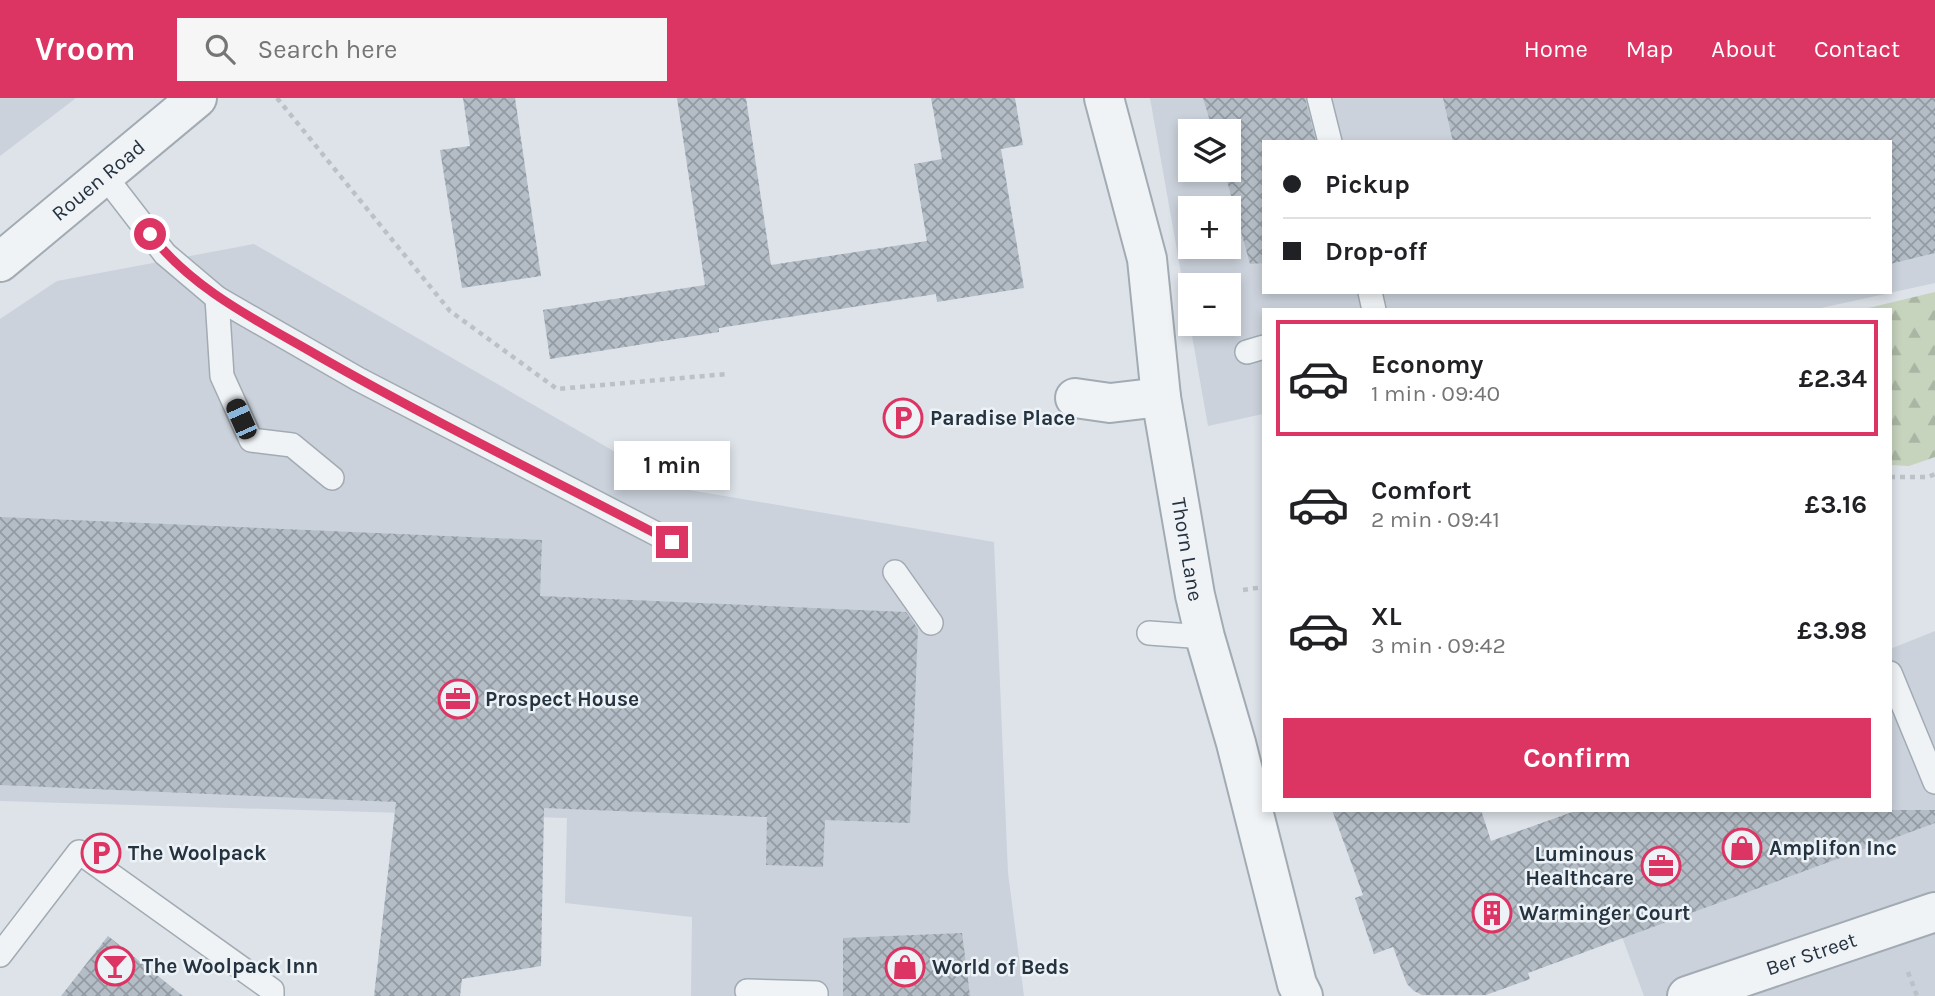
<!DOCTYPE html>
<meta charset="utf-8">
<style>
body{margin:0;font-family:Karla,sans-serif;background:#f6f6f6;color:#202124;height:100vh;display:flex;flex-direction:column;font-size:26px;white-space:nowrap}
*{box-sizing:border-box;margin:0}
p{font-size:23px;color:#757577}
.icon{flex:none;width:38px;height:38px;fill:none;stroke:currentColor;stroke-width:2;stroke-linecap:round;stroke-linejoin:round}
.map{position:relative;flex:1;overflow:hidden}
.sheet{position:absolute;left:1262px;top:210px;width:630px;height:504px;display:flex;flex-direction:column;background:#fff;border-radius:0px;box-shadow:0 4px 10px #0003}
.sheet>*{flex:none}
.banner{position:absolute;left:1262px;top:42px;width:630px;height:154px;border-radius:0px;box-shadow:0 4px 10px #0003;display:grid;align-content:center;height:154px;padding:0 21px;background:#fff}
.fabs{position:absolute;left:1178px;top:21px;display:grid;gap:14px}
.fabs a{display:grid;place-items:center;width:63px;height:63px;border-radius:0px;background:#fff;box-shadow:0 4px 10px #0003;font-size:35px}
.end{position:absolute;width:32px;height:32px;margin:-16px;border:9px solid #dc3463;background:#fff;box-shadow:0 0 0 4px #fff}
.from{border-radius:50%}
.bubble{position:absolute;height:49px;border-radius:0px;background:#fff;box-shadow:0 4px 10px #0003;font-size:23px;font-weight:700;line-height:49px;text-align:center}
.car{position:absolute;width:21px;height:42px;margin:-21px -10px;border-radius:9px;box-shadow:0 0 5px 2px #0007;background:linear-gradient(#222 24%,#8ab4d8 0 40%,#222 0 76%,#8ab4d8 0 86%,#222 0)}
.banner b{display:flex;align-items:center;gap:24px;height:66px;font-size:26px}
.banner b+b{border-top:2px solid #e0e0e0}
.banner i{width:18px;height:18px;background:#202124}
ul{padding:12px 0 0;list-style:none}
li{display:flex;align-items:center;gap:21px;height:116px;margin:0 14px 10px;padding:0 7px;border:4px solid transparent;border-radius:0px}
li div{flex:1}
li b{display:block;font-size:26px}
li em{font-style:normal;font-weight:700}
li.active{border-color:#dc3463}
li>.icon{width:63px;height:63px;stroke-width:1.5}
.primary-button{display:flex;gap:14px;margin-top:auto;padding:14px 21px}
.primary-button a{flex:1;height:80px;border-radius:0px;background:#dc3463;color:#fff;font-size:28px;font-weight:700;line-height:80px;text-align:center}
header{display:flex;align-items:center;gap:42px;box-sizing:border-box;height:98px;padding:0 35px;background:#dc3463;color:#fff}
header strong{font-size:33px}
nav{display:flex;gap:38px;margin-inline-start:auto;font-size:24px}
.search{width:490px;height:63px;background:#f6f6f6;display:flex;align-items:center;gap:18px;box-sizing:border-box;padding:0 24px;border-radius:0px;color:#757577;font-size:26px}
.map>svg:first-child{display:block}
.built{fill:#cbd2db;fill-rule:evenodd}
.forest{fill:url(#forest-firs)}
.building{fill:url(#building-cross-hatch)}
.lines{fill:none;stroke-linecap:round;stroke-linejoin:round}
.service-casing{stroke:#a2abb3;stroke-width:26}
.minor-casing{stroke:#a2abb3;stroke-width:42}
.tertiary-casing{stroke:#a2abb3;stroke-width:42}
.path{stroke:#bbc1c7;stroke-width:4.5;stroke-dasharray:5 5;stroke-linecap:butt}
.service{stroke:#f0f3f6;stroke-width:23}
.minor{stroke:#f0f3f6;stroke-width:38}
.tertiary{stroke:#f0f3f6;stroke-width:38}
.route{stroke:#dc3463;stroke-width:9}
.labels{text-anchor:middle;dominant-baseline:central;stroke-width:5;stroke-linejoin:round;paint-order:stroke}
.street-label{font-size:21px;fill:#253341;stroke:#ecf2f6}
.poi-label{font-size:21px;font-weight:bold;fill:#253341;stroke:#ecf2f6;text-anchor:start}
</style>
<header>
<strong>Vroom</strong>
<div class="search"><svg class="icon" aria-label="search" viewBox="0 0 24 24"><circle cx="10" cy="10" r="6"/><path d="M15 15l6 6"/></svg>Search here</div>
<nav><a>Home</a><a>Map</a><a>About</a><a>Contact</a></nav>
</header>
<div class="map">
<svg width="1935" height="898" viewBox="0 0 1935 898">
<defs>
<pattern id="forest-firs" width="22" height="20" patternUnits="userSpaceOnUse" patternTransform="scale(1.75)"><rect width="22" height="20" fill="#c6d3bd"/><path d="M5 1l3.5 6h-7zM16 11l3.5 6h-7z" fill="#aab6a4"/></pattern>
<pattern id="building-cross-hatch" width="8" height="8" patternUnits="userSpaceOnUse" patternTransform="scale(1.75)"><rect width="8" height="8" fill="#b4bdc6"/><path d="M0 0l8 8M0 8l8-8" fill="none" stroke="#929aa2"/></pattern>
</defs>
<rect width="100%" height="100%" fill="#dde3e9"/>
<g class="built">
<path d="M 0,0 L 76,0 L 0,58 Z"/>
<path d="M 1150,0 L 1935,0 L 1935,185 L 1812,212 L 1264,212 L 1263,316 L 1208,328 ZM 1190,33 L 1228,33 L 1228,72 L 1190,72 ZM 1264,44 L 1890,44 L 1890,194 L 1264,194 ZM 1190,110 L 1228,110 L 1228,149 L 1190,149 ZM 1190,187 L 1228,187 L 1228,226 L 1190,226 Z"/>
<path d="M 254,146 L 678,390 L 994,444 L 1008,775 L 1024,898 L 691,898 L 692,819 L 565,805 L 567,720 L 0,703 L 0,221 L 57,183 Z"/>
<path d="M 1935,533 L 1935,898 L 1644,898 L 1575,712 L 1890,712 L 1890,551 Z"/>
</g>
<path class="forest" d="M 1935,194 L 1935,359 L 1909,368 L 1890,367 L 1890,212 L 1860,212 Z"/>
<g class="building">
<path d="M 463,0 L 515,0 L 541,178 L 462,190 L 440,52 L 470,48 Z"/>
<path d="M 677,0 L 746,0 L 771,167 L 927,143 L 914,66 L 942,61 L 931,0 L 1015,0 L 1023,47 L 1001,51 L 1024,190 L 937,204 L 936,196 L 719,230 L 719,234 L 550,261 L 543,212 L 705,187 Z"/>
<path d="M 1203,0 L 1305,0 L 1316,44 L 1264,44 L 1264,165 L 1250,166 L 1224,72 L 1228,72 L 1228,33 L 1213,33 Z"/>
<path d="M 1443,0 L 1935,0 L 1935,155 L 1890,166 L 1890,44 L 1453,44 Z"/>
<path d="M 0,419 L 542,442 L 540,498 L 906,514 L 918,531 L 910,725 L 825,722 L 823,769 L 766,767 L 767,719 L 544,710 L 541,868 L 462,881 L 460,898 L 374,898 L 396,704 L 0,687 Z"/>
<path d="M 1332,712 L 1481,712 L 1491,743 L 1578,712 L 1935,712 L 1935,725 L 1528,875 L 1530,881 L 1486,897 L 1422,897 L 1414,893 L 1407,886 L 1393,849 L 1374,856 L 1355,800 L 1363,797 Z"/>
<path d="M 962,835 L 970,898 L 843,898 L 843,840 Z"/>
<path d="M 108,838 L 183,898 L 61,898 Z"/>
</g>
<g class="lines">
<defs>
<g id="service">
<path d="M 1319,0 L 1330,44"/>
<path d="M 104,77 L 165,156 L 217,200 L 358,281 L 672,444"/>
<path d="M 1370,194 L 1374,212"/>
<path d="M 217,200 L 222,278 L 251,342 L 292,347 L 332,380"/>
<path d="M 1247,254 L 1264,249"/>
<path d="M 895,474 L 931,525"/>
<path d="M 1149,535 L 1205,539"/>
<path d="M 1890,575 L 1935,684"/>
<path d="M 0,857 L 79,754 L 272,892 L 272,898"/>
<path d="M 747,893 L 816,895 L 816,898"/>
</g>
<g id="minor">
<path id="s1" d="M 1104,0 L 1147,161 L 1161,299 L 1195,497 L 1205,539 L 1236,645 L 1297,886 L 1303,898"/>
<path d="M 1075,300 L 1110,305 L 1161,299"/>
</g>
<g id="tertiary">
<path id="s2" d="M 0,164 L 197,0"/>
<path id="s3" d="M 1687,898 L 1935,814"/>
</g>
</defs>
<use href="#service" class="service-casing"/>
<use href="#minor" class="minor-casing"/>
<use href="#tertiary" class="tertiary-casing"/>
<g class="path">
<path d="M 277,0 L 450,213 L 557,291 L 727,276"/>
<path d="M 1890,379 L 1928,379 L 1935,376"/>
<path d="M 1243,492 L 1264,489"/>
<path d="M 1908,874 L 1917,898"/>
</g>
<use href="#service" class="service"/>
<use href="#minor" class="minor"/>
<use href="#tertiary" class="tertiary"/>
</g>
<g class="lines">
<path class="route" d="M 150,136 C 192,191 256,222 315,256 C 432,323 553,382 672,444"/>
</g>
<defs>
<symbol id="parking-ring" viewBox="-11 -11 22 22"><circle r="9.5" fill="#ecf2f6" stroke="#dc3463" stroke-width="1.5"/><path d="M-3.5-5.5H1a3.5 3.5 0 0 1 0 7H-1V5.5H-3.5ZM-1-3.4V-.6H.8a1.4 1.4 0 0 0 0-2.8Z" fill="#dc3463"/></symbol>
<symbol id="office-ring" viewBox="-11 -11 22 22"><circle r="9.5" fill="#ecf2f6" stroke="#dc3463" stroke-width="1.5"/><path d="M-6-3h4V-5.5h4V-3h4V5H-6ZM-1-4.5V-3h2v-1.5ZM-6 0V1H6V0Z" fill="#dc3463"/></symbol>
<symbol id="shop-ring" viewBox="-11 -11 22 22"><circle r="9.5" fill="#ecf2f6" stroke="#dc3463" stroke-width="1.5"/><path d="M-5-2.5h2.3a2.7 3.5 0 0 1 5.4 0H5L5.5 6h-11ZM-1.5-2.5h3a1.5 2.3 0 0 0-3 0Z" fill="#dc3463"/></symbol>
<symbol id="building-ring" viewBox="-11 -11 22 22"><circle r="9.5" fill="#ecf2f6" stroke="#dc3463" stroke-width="1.5"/><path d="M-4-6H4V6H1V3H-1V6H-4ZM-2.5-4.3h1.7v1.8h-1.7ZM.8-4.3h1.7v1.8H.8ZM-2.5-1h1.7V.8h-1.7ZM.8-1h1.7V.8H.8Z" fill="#dc3463"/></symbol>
<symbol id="bar-ring" viewBox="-11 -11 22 22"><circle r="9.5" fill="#ecf2f6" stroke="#dc3463" stroke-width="1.5"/><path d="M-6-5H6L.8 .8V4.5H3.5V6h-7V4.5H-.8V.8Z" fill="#dc3463"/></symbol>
</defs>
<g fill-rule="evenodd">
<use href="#parking-ring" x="881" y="298" width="44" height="44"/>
<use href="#office-ring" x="436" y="579" width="44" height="44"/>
<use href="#shop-ring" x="1720" y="728" width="44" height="44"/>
<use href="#parking-ring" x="79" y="733" width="44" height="44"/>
<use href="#office-ring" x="1639" y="746" width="44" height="44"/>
<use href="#building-ring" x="1470" y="793" width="44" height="44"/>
<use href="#bar-ring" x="93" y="846" width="44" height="44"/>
<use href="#shop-ring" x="883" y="847" width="44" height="44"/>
</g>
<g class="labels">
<g class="street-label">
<text stroke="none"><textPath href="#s2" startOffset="128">Rouen Road</textPath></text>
<text stroke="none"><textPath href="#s1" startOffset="460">Thorn Lane</textPath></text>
<text stroke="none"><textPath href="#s3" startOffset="131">Ber Street</textPath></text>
</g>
<g class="poi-label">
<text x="930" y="320">Paradise Place</text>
<text x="485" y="601">Prospect House</text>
<text x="1769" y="750">Amplifon Inc</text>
<text x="128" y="755">The Woolpack</text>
<text x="1634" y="756" text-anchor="end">Luminous<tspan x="1634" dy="24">Healthcare</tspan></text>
<text x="1519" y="815">Warminger Court</text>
<text x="142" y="868">The Woolpack Inn</text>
<text x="932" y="869">World of Beds</text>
</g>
</g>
</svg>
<div class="fabs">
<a><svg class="icon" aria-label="layers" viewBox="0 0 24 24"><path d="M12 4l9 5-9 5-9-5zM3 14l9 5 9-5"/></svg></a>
<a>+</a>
<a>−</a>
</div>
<i class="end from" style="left:150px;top:136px"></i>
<i class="end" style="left:672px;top:444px"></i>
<div class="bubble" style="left:614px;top:343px;width:116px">1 min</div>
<i class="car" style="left:241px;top:321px;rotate:336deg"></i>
<div class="banner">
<b><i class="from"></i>Pickup</b>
<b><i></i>Drop-off</b>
</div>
<section class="sheet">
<ul>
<li class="active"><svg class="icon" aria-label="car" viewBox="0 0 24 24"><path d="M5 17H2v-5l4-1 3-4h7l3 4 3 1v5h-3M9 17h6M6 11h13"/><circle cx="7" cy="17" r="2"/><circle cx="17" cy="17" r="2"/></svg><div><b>Economy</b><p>1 min · 09:40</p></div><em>£2.34</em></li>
<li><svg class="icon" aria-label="car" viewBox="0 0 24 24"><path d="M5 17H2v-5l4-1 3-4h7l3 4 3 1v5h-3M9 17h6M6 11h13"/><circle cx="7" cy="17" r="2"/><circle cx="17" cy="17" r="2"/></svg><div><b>Comfort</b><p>2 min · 09:41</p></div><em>£3.16</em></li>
<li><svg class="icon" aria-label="car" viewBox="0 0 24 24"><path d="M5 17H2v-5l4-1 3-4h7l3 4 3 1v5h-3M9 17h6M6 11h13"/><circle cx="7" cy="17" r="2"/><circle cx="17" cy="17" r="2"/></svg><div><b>XL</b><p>3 min · 09:42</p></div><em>£3.98</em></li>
</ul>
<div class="primary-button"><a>Confirm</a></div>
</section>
</div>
